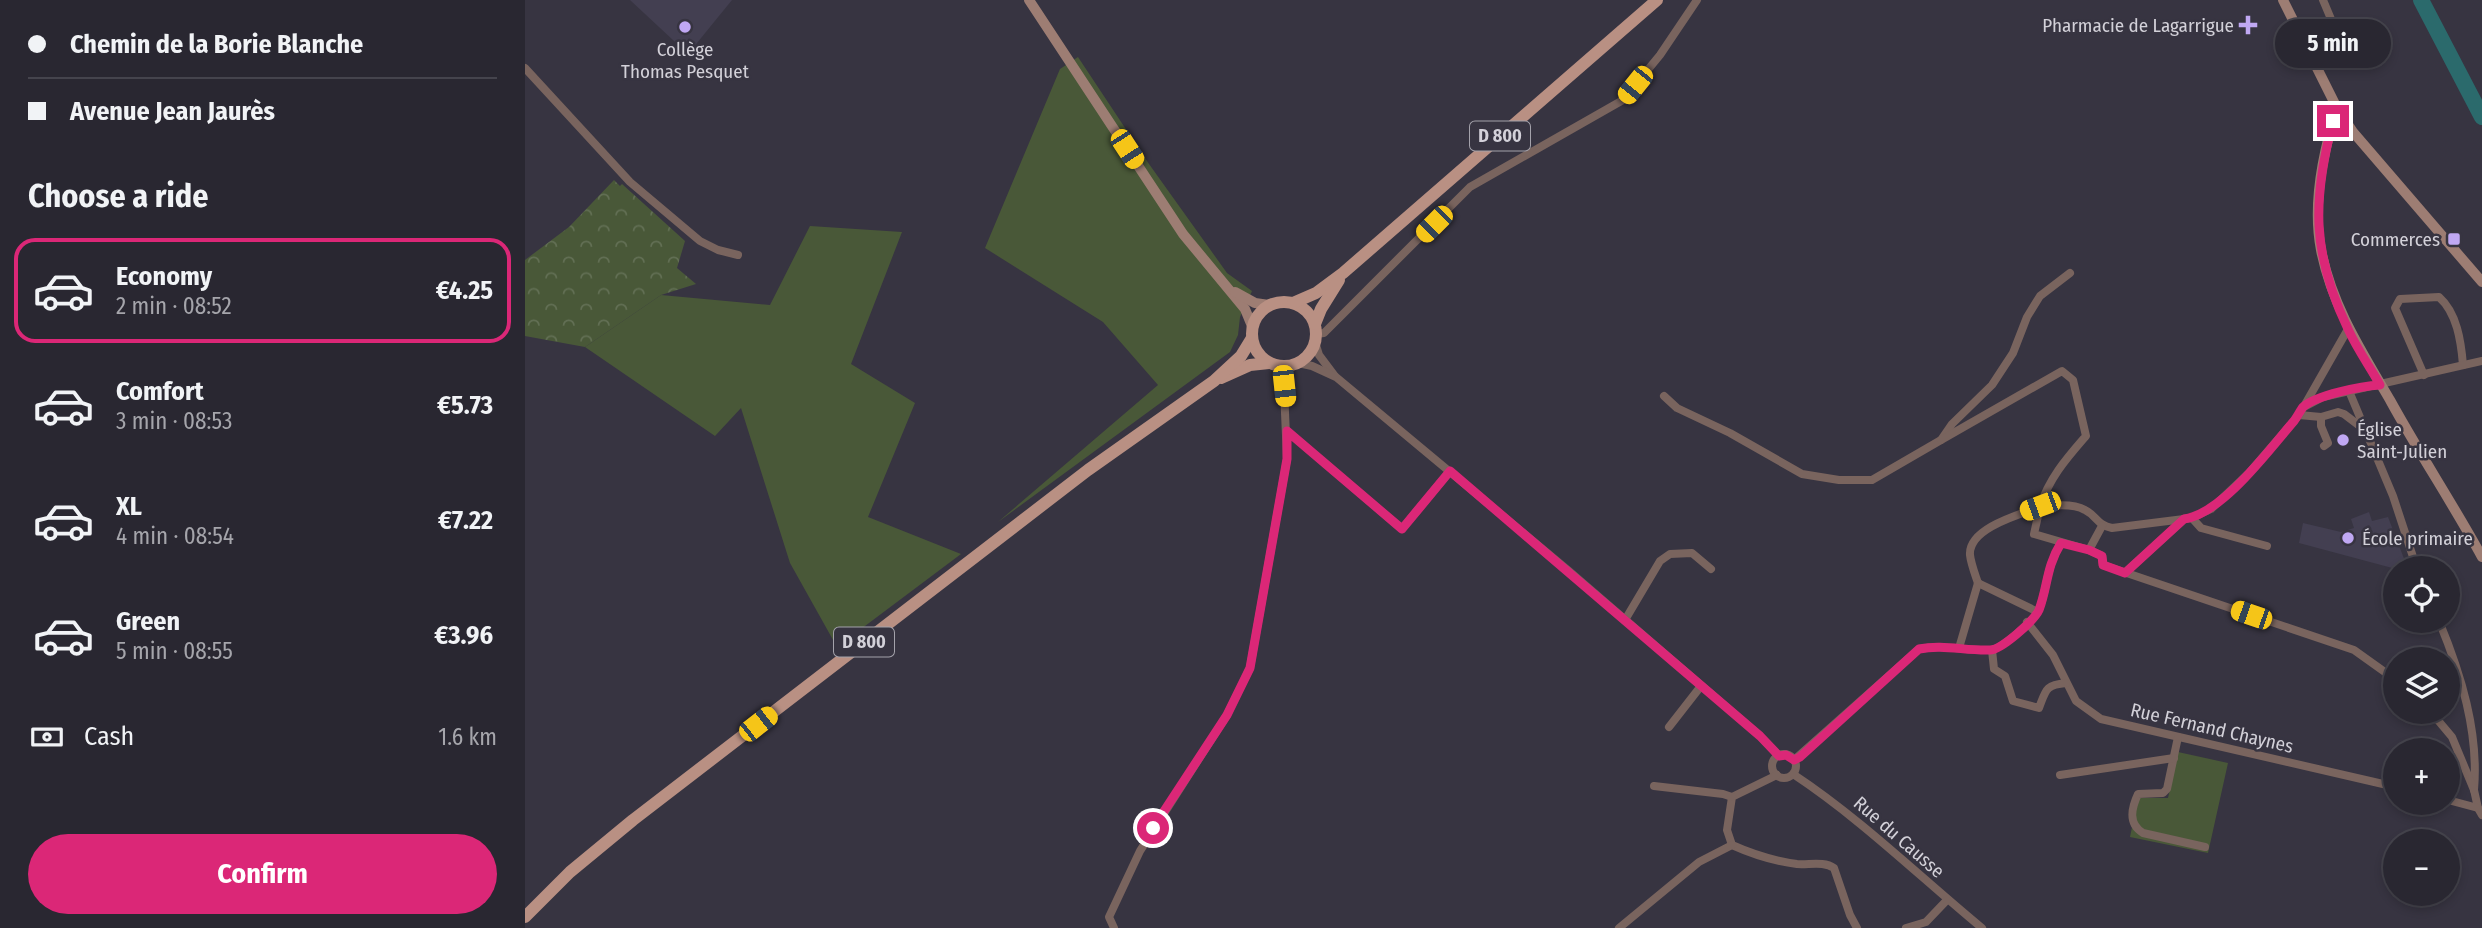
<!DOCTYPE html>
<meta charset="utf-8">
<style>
body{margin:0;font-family:"Fira Sans Condensed",sans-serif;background:#35333d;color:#f1f3f6;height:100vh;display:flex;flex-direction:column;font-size:26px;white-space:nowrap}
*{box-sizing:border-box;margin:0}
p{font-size:23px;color:#a5a5ab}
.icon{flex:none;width:38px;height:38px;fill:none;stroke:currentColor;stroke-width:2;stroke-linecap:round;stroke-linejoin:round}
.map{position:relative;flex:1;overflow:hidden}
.sheet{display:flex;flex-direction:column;background:#292731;width:525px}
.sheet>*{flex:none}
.banner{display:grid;align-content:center;height:154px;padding:0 28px;background:#292731}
.controls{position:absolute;left:1858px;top:556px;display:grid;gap:14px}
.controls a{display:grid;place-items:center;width:77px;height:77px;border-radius:50%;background:#292731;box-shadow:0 4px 10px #0003,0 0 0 2px #45444d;font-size:35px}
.end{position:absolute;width:32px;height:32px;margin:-16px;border:9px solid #db2777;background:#fff;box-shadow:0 0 0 4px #fff}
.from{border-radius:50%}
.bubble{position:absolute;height:49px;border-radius:24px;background:#292731;box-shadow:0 4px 10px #0003,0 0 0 2px #45444d;font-size:23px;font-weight:700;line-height:49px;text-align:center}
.car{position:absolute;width:21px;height:42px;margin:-21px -10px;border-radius:9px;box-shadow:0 0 5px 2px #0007;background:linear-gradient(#f5c518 24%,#345 0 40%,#f5c518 0 76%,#345 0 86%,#f5c518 0)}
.banner b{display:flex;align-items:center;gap:24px;height:66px;font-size:26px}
.banner b+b{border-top:2px solid #45444d}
.banner i{width:18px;height:18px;background:#f1f3f6}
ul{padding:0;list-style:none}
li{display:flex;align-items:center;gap:21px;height:105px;margin:0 14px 10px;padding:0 14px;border:4px solid transparent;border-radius:21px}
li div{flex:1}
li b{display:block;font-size:26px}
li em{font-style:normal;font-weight:700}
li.selected{border-color:#db2777}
li>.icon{width:63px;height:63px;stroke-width:1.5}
h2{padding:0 28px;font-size:32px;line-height:84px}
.pay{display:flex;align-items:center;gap:18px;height:77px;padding:0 28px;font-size:26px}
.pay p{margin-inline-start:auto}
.cta{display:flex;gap:14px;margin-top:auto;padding:14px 28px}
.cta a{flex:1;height:80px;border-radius:42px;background:#db2777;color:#fff;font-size:28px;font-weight:700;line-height:80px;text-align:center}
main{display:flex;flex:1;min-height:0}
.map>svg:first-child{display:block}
.built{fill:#433f51}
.green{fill:#495838}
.forest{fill:url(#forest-crowns)}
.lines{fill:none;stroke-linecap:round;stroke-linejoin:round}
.river{stroke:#2b6a6c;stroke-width:16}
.street{stroke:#79645e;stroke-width:8}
.secondary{stroke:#9d7d73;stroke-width:10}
.primary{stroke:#b99083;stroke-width:12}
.route{stroke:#db2777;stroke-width:9}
.poi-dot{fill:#c0a8f3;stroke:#373441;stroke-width:2.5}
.labels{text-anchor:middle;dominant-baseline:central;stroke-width:5;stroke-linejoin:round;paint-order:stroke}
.shield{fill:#373441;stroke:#a4a2ab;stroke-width:2}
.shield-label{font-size:18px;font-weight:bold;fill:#d3d1d9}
.poi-label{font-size:19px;fill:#d3d1d9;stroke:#373441;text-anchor:end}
.street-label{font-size:19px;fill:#d3d1d9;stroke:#373441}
</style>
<main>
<section class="sheet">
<div class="banner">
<b><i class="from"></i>Chemin de la Borie Blanche</b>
<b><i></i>Avenue Jean Jaurès</b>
</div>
<h2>Choose a ride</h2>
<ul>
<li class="selected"><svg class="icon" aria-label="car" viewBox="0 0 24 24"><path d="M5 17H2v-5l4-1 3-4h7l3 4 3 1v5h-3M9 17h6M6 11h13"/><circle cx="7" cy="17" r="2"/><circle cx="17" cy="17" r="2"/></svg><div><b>Economy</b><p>2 min · 08:52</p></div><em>€4.25</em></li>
<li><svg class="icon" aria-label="car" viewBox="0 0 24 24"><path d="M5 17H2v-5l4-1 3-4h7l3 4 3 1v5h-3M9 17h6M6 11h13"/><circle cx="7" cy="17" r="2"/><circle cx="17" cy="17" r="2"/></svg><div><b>Comfort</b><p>3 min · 08:53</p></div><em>€5.73</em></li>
<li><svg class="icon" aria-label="car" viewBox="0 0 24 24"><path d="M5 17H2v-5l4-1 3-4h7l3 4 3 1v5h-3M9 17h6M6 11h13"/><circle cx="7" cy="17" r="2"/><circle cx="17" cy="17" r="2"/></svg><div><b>XL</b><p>4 min · 08:54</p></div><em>€7.22</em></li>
<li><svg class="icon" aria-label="car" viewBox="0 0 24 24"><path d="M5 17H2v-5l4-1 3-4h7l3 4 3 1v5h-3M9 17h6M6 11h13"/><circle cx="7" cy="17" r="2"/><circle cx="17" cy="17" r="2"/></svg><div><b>Green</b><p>5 min · 08:55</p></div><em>€3.96</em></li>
</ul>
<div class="pay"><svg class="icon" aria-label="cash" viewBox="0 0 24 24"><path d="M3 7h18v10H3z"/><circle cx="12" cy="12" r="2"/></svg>Cash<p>1.6 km</p></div>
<div class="cta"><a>Confirm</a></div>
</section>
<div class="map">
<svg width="1957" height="928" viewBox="0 0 1957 928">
<defs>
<pattern id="forest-crowns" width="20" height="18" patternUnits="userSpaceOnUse" patternTransform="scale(1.75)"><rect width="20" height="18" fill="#495838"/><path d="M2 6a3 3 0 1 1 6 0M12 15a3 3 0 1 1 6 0" fill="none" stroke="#626f54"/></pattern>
</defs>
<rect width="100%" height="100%" fill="#373441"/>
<g class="built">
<path d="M 105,0 L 207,0 L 163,54 Z"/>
<path d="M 1844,512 L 1847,521 L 1863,517 L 1883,569 L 1871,569 L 1774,543 L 1778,523 L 1816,532 L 1829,528 L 1826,519 Z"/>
</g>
<g class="green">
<path d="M 553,57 L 624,164 L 702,273 L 727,291 L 715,317 L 713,335 L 705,352 L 473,522 L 633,385 L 578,322 L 460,248 L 535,69 Z"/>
<path d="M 285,226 L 377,232 L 326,364 L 390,403 L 343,517 L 436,554 L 312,647 L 265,563 L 216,408 L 190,436 L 60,347 L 136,295 L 245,305 Z"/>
<path d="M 1653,752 L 1703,763 L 1683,853 L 1605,837 L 1613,798 L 1643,798 Z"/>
</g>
<path class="forest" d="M 89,180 L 95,186 L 97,184 L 160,241 L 152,268 L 171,284 L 136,295 L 60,347 L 0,336 L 0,260 L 44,227 Z"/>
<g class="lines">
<path class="river" d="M 1896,0 L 1957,117"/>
<g class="street">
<path d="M 1786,56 L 1805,40 L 1806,19 L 1798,0"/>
<path d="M 0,68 L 105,182 L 175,241 L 193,250 L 213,255"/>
<path d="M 791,334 L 799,333 L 945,187 L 1098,100 L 1135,55 L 1172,0"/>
<path d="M 790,342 L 794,355 L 809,375"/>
<path d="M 773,363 L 787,366 L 811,377 L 1044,571 L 1235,736 L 1254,756"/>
<path d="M 1899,375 L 1870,308 L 1875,299 L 1914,297 C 1932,313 1936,341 1938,365"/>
<path d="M 1824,391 L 1868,496 L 1892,569"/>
<path d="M 1139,396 L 1152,408 L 1205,433 L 1277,474 L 1314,480 L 1347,480 L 1416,440 L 1427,424 L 1467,385 L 1488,353 L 1502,317 L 1515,296 L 1545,273"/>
<path d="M 1779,407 L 1798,397 L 1957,361"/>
<path d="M 1774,415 L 1796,417 L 1813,412 L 1819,414 L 1840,430"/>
<path d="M 1796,417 L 1796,426 L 1803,443 L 1799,446"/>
<path d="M 762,431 L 877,529 L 925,471"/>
<path d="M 1416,440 L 1537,371 L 1548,380 L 1561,436 C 1542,458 1524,478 1515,507 C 1529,505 1548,503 1560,510 C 1572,516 1572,525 1587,528 L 1667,518 L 1686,509 L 1723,474 L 1774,415 L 1823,329"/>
<path d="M 1515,507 L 1509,534 L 1564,550 L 1577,556 L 1578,565 L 1829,650 L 1871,680"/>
<path d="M 1667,518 L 1676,528 L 1742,546"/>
<path d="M 1564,550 L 1577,526"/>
<path d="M 1600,573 L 1659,519"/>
<path d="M 1453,583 C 1450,574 1446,564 1445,555 C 1443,528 1496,514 1515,507"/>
<path d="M 1453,583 L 1513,612"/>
<path d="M 1100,620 L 1135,561 L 1145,554 L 1167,553 L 1186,569"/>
<path d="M 1914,621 C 1936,674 1954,732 1949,790"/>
<path d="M 1502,622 L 1528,655 L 1551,701 L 1576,719 L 1871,787"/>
<path d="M 1434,648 L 1453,583"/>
<path d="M 1467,650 L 1469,669 L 1480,676 L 1488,701 L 1514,708 C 1521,690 1520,685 1541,683"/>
<path d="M 1906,712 L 1927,737 L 1949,790 L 1953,808"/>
<path d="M 1144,727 L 1176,686"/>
<path d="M 1653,737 L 1642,789 L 1638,793 L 1613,794 C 1606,809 1603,824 1618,833 L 1680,847"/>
<circle cx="1259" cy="766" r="12"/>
<path d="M 1269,760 L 1394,649 C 1418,644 1440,651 1465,650 C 1476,650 1509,620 1514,610 C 1523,586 1521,567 1536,543"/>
<path d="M 1268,774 C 1336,819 1394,876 1457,928"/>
<path d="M 1252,775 L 1207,797 L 1202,830 L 1207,845 C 1227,854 1249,861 1272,864 C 1284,865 1299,861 1309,868 L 1325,915 L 1332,928"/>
<path d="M 1535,775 L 1649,758"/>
<path d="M 1129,786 L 1198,794 L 1207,797"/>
<path d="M 1923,800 L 1953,808 L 1957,815"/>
<path d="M 589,928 L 584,917 L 615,851 L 702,715 L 725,668 L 762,459 L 758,366"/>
<path d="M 1094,928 L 1174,862 L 1207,845"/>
<path d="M 1381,928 L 1401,922 L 1422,900"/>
</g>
<g class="secondary">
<path d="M 504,0 L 658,234 L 720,309 L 727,326"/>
<path d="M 1758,0 L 1812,108 L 1828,132 L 1957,282"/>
<path d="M 1812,108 C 1798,152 1787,204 1796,250 C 1807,306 1837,352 1865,400 C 1894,453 1928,504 1957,557"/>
<path d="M 710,292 L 730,303 L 744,305"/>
</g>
<g class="primary">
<circle cx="759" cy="334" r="32"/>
<path d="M 768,303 L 791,293 L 818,273 L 1132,0"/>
<path d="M 790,324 L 796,309 L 814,280"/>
<path d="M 696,378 L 725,365 L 744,363"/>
<path d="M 0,917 L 45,872 L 108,820 L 563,470 L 689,381 L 716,356 L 727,338"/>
</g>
</g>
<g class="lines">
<path class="route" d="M 628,828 L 702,715 L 725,668 L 762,459 L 762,431 L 877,529 L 925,471 L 1235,736 L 1254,756 L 1261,755 L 1269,760 L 1275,757 L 1394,649 C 1418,644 1440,651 1465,650 C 1476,650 1509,621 1514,610 C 1523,586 1521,567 1536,543 L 1564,550 L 1577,556 L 1578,565 L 1600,573 L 1659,519 C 1697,514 1744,450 1769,421 C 1772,417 1775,411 1778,407 C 1791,395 1837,386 1855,385 C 1845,367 1832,349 1823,329 C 1787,254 1787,201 1808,121"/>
</g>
<g class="poi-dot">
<path d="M1719.5 14.5h7v7h7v7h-7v7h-7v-7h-7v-7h7z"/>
<circle cx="160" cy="27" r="7"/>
<rect x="1922" y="232" width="14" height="14" rx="3.5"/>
<circle cx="1818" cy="440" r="7"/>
<circle cx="1823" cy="538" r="7"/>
</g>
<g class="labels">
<g class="shield">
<rect x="945" y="121.5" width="60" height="29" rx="5"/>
<rect x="309" y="627.5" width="60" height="29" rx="5"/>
</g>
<g class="shield-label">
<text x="975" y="136">D 800</text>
<text x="339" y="642">D 800</text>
</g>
<g class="poi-label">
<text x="1709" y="25">Pharmacie de Lagarrigue</text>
<text x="160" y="49" text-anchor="middle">Collège<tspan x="160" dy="22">Thomas Pesquet</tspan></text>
<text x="1915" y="239">Commerces</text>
<text x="1832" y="429" text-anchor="start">Église<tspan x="1832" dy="22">Saint-Julien</tspan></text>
<text x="1837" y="538" text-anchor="start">École primaire</text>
</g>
<g class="street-label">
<text transform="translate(1687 728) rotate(13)">Rue Fernand Chaynes</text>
<text transform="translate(1374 837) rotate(41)">Rue du Causse</text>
</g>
</g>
</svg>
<div class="controls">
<a><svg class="icon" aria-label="locate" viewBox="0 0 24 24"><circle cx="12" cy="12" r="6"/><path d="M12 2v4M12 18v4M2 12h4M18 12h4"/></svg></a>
<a><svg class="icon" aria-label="layers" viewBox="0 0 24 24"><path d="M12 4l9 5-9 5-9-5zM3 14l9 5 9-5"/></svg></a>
<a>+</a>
<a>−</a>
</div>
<i class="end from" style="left:628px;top:828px"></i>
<i class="end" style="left:1808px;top:121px"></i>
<div class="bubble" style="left:1750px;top:19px;width:116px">5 min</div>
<i class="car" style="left:1110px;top:85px;rotate:219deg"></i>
<i class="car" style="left:602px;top:149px;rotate:147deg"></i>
<i class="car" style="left:909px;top:224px;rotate:225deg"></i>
<i class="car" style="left:759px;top:386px;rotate:174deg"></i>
<i class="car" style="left:1515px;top:506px;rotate:250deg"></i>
<i class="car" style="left:1726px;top:615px;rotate:289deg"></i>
<i class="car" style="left:233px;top:724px;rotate:52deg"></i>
</div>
</main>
